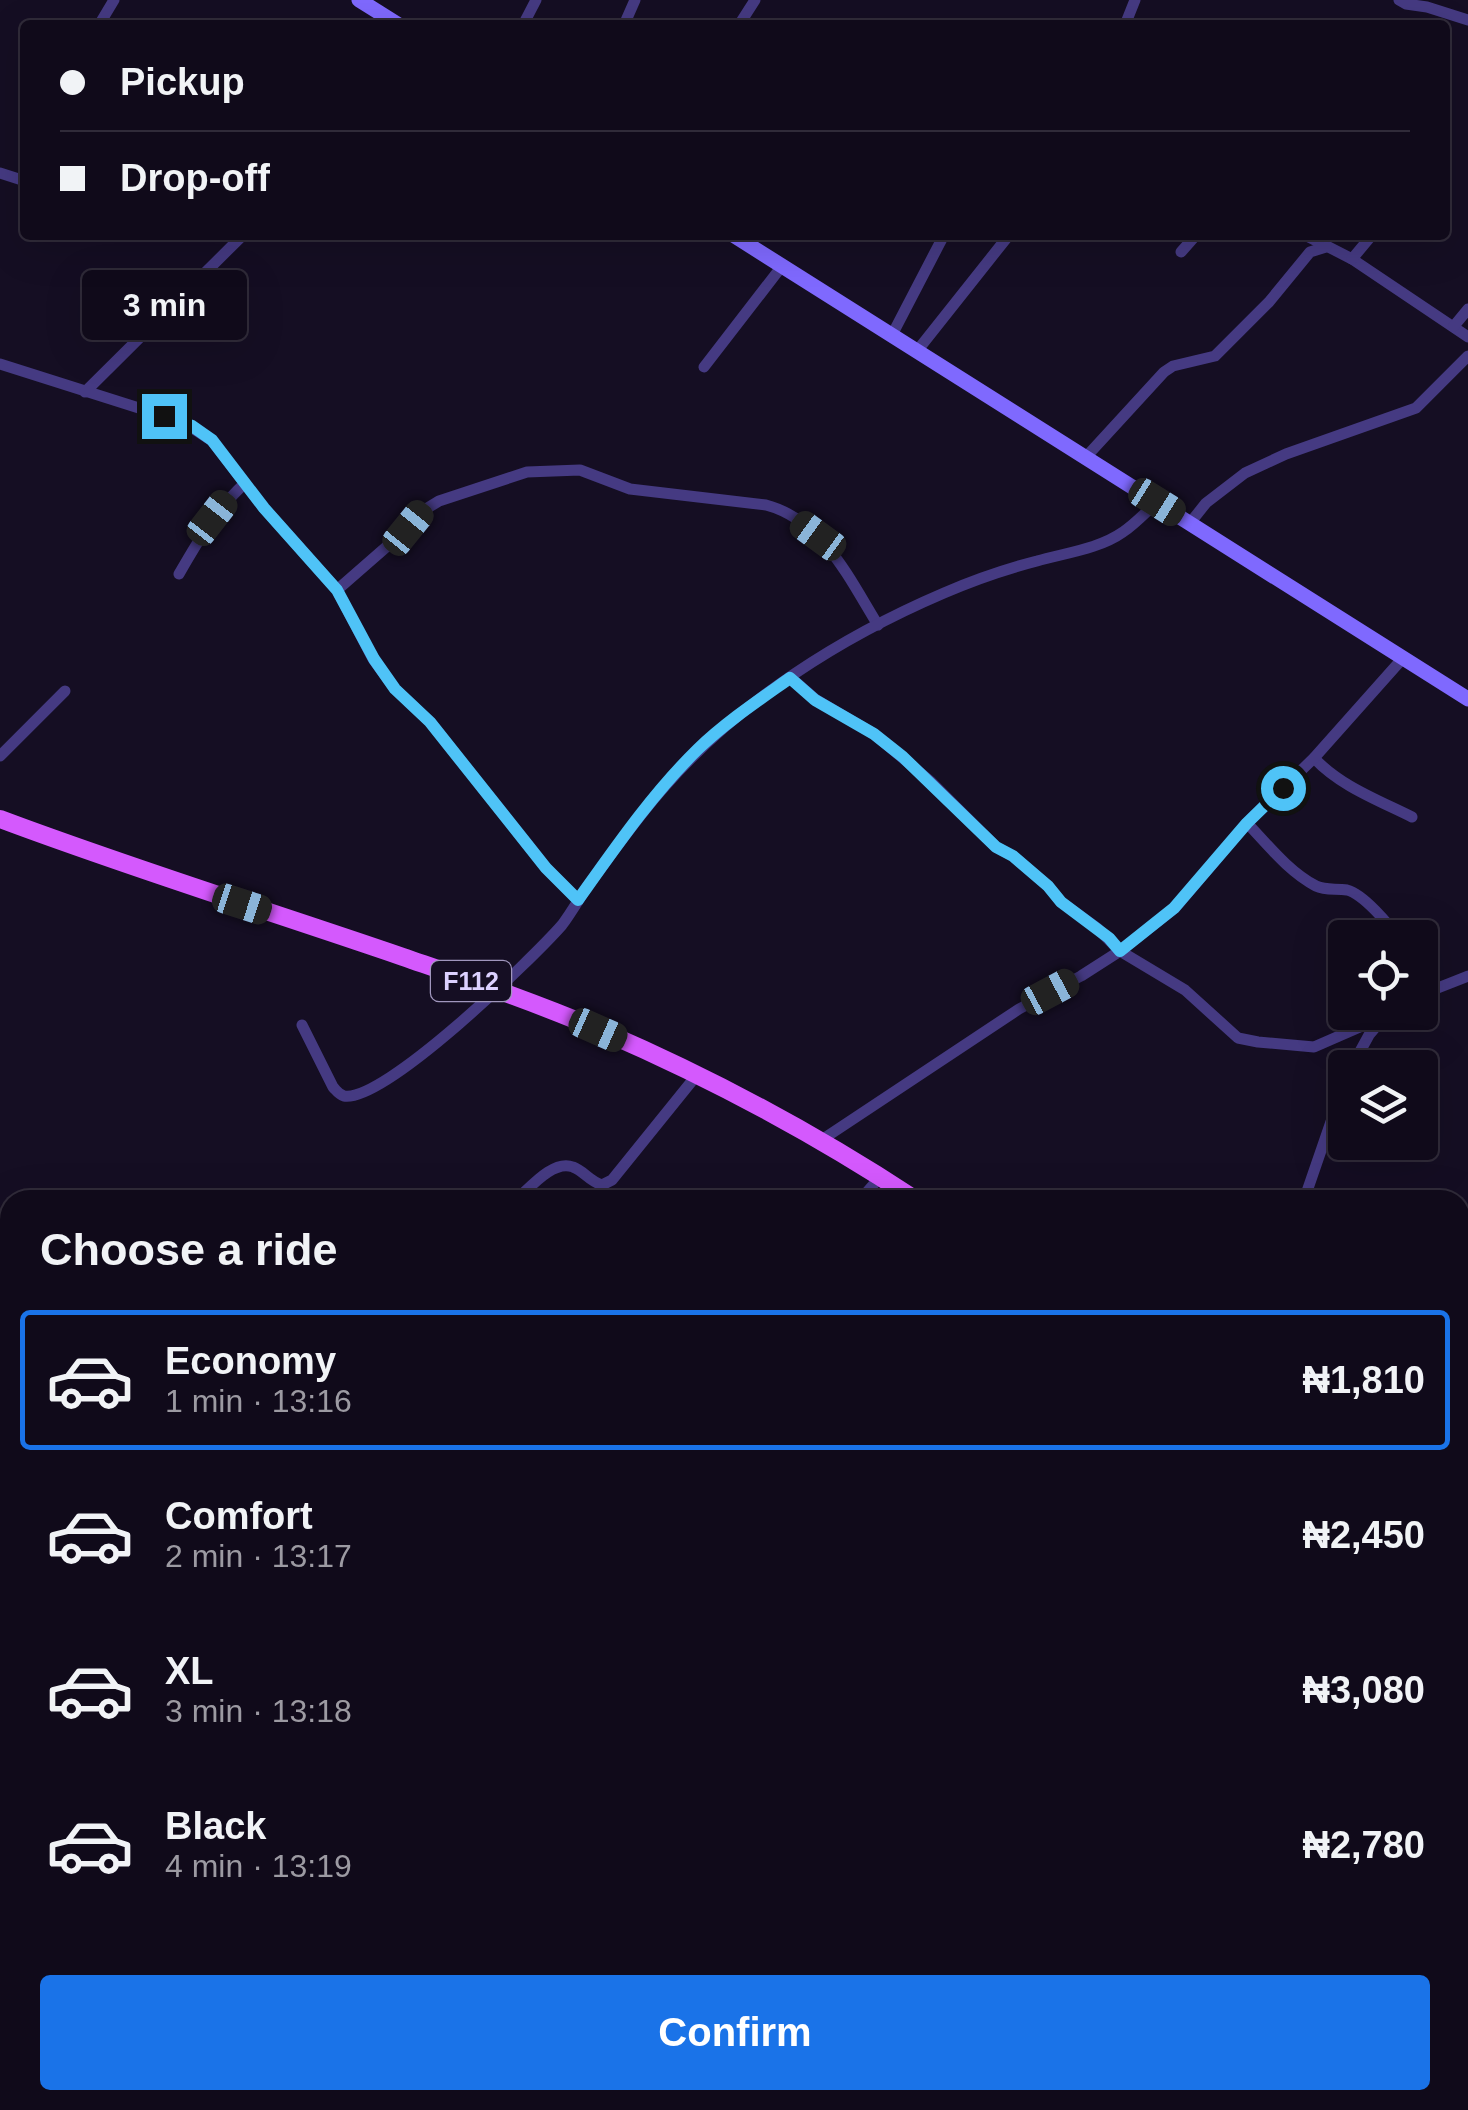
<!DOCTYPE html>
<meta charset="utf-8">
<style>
body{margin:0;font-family:Arial,sans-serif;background:#191323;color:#f1f3f6;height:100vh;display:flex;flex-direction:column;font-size:38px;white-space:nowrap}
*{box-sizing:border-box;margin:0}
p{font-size:32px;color:#9c9aa2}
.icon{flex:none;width:55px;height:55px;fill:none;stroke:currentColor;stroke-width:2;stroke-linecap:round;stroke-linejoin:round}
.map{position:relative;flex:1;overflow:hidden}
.side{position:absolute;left:0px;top:1190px;width:1470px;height:920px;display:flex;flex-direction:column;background:#100a1a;border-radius:30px 30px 0 0;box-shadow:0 10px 40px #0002,0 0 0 2px #302b39}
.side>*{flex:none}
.hud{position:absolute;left:20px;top:20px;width:1430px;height:220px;border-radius:10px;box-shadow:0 10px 40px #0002,0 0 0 2px #302b39;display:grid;align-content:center;height:220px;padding:0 40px;background:#100a1a}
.tools{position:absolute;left:1328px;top:920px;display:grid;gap:20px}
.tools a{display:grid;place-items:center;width:110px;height:110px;border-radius:10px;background:#100a1a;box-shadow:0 10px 40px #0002,0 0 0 2px #302b39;font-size:50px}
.end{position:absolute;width:45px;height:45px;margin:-22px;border:12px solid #4fc3f7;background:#111;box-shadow:0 0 0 5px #111}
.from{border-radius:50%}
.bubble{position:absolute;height:70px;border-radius:10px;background:#100a1a;box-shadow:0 10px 40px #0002,0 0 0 2px #302b39;font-size:32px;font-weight:600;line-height:70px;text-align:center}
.car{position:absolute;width:30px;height:60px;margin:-30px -15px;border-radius:12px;box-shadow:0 0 8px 2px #0007;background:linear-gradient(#222 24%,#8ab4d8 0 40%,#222 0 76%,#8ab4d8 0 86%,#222 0)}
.hud b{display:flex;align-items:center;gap:35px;height:95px;font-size:38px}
.hud b+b{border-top:2px solid #302b39}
.hud i{width:25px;height:25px;background:#f1f3f6}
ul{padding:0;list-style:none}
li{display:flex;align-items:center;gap:30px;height:140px;margin:0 20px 15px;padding:0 20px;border:5px solid transparent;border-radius:10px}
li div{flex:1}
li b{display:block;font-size:38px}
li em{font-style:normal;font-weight:600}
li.active{border-color:#1a73e8}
li>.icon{width:90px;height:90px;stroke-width:1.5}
h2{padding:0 40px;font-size:45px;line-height:120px}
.button{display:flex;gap:20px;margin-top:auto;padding:20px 40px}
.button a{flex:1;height:115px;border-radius:10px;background:#1a73e8;color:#fff;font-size:40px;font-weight:600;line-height:115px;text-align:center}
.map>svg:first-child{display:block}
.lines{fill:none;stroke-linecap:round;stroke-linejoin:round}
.minor{stroke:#453a82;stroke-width:11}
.tertiary{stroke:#453a82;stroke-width:14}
.secondary{stroke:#7f69fe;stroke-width:15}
.primary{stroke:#d459fd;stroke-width:18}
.route{stroke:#4fc3f7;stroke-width:12}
.labels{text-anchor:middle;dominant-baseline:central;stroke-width:10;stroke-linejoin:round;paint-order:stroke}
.shield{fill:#150e23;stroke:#a096bd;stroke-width:2.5}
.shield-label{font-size:25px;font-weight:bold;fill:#dcd1ff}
</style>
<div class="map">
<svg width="1468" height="2110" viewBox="0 0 1468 2110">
<rect width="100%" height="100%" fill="#150e23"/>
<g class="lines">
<g class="minor">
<path d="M 1399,0 L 1406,4 L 1427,7 L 1468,20"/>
<path d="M 99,25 L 114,0"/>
<path d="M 523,25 L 536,0"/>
<path d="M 624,25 L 635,0"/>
<path d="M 739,25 L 755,0"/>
<path d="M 1125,25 L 1135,0"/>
<path d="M 0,173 L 25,181"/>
<path d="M 1305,235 L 1352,259 L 1468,337"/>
<path d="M 1181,252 L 1196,235"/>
<path d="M 1352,259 L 1372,235"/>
<path d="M 1454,326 L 1468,309"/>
<path d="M 892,335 L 944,235"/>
<path d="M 917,351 L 1009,235"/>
<path d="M 0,364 L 183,422 L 212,441 L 264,508 L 337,590 L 373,659 L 395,689 L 430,722 L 546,868 L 578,900"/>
<path d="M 704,367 L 782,266"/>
<path d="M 85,392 L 243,235"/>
<path d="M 1086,457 L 1164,372 L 1173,366 L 1215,356 L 1269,302 L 1310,252 L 1326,247"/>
<path d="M 1190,523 L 1206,503 L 1245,473 L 1286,454 L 1416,408 L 1468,356"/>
<path d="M 179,574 C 198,541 216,510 245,483"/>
<path d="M 337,590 L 408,528 L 421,512 L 439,501 L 527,472 L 580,470 L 630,489 L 766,505 C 823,520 850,580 878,625"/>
<path d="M 791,678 L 815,699 L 874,734 L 930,781 L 996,847 L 1013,856 L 1048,886 L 1061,902 L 1097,928 L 1120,951 L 1185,990 L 1238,1038 L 1258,1042 L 1314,1047 L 1385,1016"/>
<path d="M 0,756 L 65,691"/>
<path d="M 1314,758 C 1340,786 1378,800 1412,817"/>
<path d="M 1247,823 C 1268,845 1289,872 1316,886 C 1326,891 1336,888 1347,890 C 1363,894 1389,924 1398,938"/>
<path d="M 1420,970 L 1431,990"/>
<path d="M 1420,995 L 1468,976"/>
<path d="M 302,1025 L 333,1087 C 337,1091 338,1094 344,1096 C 384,1103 533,958 562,925 C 571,913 579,899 587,887 C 613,852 637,817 666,785 C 740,701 841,637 944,593 C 974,580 1006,569 1037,561 C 1065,553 1099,549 1123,532 C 1135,524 1146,512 1157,502"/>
<path d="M 1351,1068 L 1369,1035 L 1380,1022"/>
<path d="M 820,1141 L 1019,1009 L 1081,976 L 1120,951 L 1175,908 L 1247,823 L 1314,758 L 1403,658"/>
<path d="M 516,1200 C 529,1189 553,1159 573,1167 C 584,1171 589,1181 602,1185 L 612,1180 L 696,1076"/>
<path d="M 860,1200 L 880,1177"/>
<path d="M 1304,1200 L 1345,1081"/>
<path d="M 1460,1399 L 1468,1395"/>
<path d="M 0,1586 L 10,1589"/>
<path d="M 1460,1731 L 1468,1718"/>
<path d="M 0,1796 L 10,1787"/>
<path d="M 359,2100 L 370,2110"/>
<path d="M 1032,2100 L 1040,2110"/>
<path d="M 1344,2100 L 1349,2110"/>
<path d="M 125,2110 L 132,2100"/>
<path d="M 385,2110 L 398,2100"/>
<path d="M 825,2110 L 837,2100"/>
</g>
<g class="tertiary">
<path d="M 0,1973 L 10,1982"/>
<path d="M 141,2100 L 152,2110"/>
</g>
<g class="secondary">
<path d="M 359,0 L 399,25"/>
<path d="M 733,235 L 1468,699"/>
</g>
<g class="primary">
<path d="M 0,819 C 133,869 269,911 403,957 C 469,980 537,1003 602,1031 C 711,1078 817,1135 916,1200"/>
<path d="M 1460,1686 L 1468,1694"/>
</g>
</g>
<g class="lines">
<path class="route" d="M 164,416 L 192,426 L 212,440 L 264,508 L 337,590 L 374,659 L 395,689 L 430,722 L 546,868 L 578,900 C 615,848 652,794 698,749 C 726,722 759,700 790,678 L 815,700 L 874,734 L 903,757 L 996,847 L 1013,856 L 1048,886 L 1061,902 L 1109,938 L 1120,951 L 1174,908 L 1247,823 L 1283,788"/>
</g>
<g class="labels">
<rect class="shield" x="431" y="961" width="80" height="40" rx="8"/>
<g class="shield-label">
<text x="471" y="981">F112</text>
</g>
</g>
</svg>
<div class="tools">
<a><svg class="icon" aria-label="locate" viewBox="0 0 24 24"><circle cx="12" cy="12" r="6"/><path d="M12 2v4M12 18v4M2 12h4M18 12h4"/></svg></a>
<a><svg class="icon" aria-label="layers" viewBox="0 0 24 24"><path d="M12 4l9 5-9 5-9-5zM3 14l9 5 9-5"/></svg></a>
</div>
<i class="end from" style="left:1283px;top:788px"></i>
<i class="end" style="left:164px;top:416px"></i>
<div class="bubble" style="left:82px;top:270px;width:165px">3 min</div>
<i class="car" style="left:1157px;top:502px;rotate:122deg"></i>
<i class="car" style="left:212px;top:518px;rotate:38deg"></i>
<i class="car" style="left:408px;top:528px;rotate:39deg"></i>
<i class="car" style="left:818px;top:536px;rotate:306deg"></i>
<i class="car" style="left:242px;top:904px;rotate:108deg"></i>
<i class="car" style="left:1050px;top:992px;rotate:62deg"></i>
<i class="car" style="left:598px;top:1030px;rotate:114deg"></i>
<div class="hud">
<b><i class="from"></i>Pickup</b>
<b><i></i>Drop-off</b>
</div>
<section class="side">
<h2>Choose a ride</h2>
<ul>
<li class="active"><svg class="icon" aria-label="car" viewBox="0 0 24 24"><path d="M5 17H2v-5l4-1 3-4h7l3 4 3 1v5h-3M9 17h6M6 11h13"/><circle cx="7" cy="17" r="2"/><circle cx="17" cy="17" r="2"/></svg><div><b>Economy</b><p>1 min · 13:16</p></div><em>₦1,810</em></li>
<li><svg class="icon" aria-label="car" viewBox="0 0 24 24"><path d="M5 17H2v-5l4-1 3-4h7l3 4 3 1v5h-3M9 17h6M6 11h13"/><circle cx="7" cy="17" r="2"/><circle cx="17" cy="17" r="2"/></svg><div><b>Comfort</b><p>2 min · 13:17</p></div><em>₦2,450</em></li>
<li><svg class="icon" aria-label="car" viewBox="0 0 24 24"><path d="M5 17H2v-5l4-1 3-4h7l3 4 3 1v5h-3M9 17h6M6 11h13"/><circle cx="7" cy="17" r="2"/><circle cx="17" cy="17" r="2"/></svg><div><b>XL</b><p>3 min · 13:18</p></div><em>₦3,080</em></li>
<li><svg class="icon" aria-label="car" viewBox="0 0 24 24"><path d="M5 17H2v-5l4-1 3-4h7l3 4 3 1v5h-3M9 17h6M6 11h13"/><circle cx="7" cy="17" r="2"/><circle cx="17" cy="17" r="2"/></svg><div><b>Black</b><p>4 min · 13:19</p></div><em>₦2,780</em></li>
</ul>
<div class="button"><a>Confirm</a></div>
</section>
</div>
